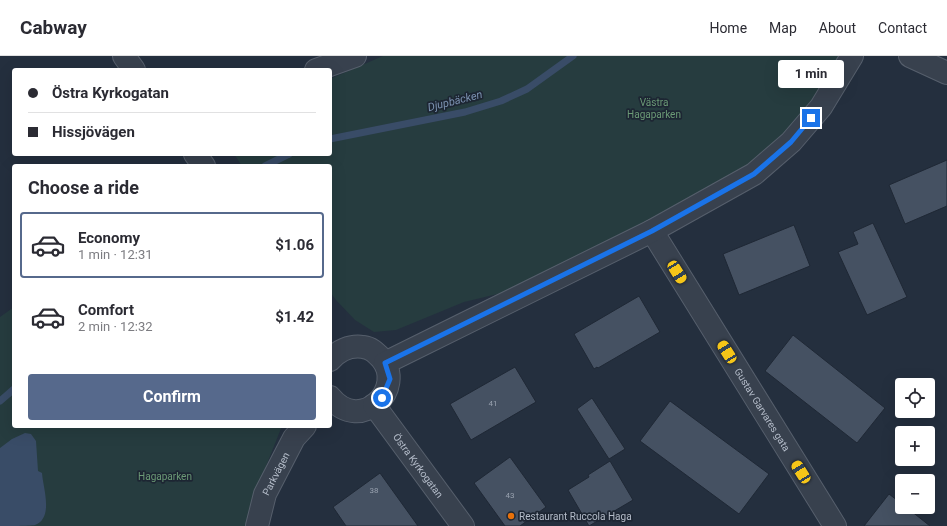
<!DOCTYPE html>
<meta charset="utf-8">
<style>
body{margin:0;font-family:Roboto,sans-serif;background:#f2f2f3;color:#2b2b33;height:100vh;display:flex;flex-direction:column;font-size:15px;white-space:nowrap}
*{box-sizing:border-box;margin:0}
p{font-size:13px;color:#7c7c81}
.icon{flex:none;width:22px;height:22px;fill:none;stroke:currentColor;stroke-width:2;stroke-linecap:round;stroke-linejoin:round}
.map{position:relative;flex:1;overflow:hidden}
.details{position:absolute;left:12px;top:108px;width:320px;height:264px;display:flex;flex-direction:column;background:#fff;border-radius:4px;box-shadow:0 4px 16px #0002}
.details>*{flex:none}
.hud{position:absolute;left:12px;top:12px;width:320px;height:88px;border-radius:4px;box-shadow:0 4px 16px #0002;display:grid;align-content:center;height:88px;padding:0 16px;background:#fff}
.fabs{position:absolute;left:895px;top:322px;display:grid;gap:8px}
.fabs a{display:grid;place-items:center;width:40px;height:40px;border-radius:4px;background:#fff;box-shadow:0 4px 16px #0002;font-size:20px}
.end{position:absolute;width:18px;height:18px;margin:-9px;border:5px solid #1a73e8;background:#fff;box-shadow:0 0 0 2px #fff}
.from{border-radius:50%}
.bubble{position:absolute;height:28px;border-radius:4px;background:#fff;box-shadow:0 4px 16px #0002;font-size:13px;font-weight:700;line-height:28px;text-align:center}
.car{position:absolute;width:12px;height:24px;margin:-12px -6px;border-radius:5px;box-shadow:0 0 3px 1px #0007;background:linear-gradient(#f5c518 24%,#345 0 40%,#f5c518 0 76%,#345 0 86%,#f5c518 0)}
.hud b{display:flex;align-items:center;gap:14px;height:38px;font-size:15px}
.hud b+b{border-top:1px solid #e1e1e2}
.hud i{width:10px;height:10px;background:#2b2b33}
ul{padding:0;list-style:none}
li{display:flex;align-items:center;gap:12px;height:66px;margin:0 8px 6px;padding:0 8px;border:2px solid transparent;border-radius:4px}
li div{flex:1}
li b{display:block;font-size:15px}
li em{font-style:normal;font-weight:700}
li.selected{border-color:#56698c}
li>.icon{width:36px;height:36px;stroke-width:1.5}
h2{padding:0 16px;font-size:18px;line-height:48px}
.button{display:flex;gap:8px;margin-top:auto;padding:8px 16px}
.button a{flex:1;height:46px;border-radius:4px;background:#56698c;color:#fff;font-size:16px;font-weight:700;line-height:46px;text-align:center}
header{display:flex;align-items:center;gap:24px;box-sizing:border-box;height:56px;padding:0 20px;background:#fff;border-bottom:1px solid #e1e1e2}
header strong{font-size:19px}
nav{display:flex;gap:22px;margin-inline-start:auto;font-size:14px}
.map>svg:first-child{display:block}
.green{fill:#263c3f}
.water{fill:#394c67}
.lines{fill:none;stroke-linecap:round;stroke-linejoin:round}
.stream{stroke:#394c67;stroke-width:7}
.building{fill:#455162;stroke:#1f2835}
.minor-casing{stroke:#565f6c;stroke-width:24}
.minor{stroke:#38414e;stroke-width:22}
.route{stroke:#1a73e8;stroke-width:5}
.food-dot{fill:#e8710a;stroke:#1d2633;stroke-width:1.5}
.labels{text-anchor:middle;dominant-baseline:central;stroke-width:3.5;stroke-linejoin:round;paint-order:stroke}
.number-label{font-size:8px;fill:#98a1af}
.park-label{font-size:10px;fill:#6b9a76;stroke:#1d2633}
.street-label{font-size:10px;fill:#b4bcc9;stroke:#1d2633}
.poi-label{font-size:10px;fill:#b4bcc9;stroke:#1d2633;text-anchor:start}
.water-label{font-size:11px;font-style:italic;fill:#7c92b1;stroke:#1d2633}
</style>
<header>
<strong>Cabway</strong>
<nav><a>Home</a><a>Map</a><a>About</a><a>Contact</a></nav>
</header>
<div class="map">
<svg width="947" height="470" viewBox="0 0 947 470">
<rect width="100%" height="100%" fill="#242f3e"/>
<g class="green">
<path d="M 383,0 L 852,0 L 791,86 L 547,226 L 464,246 L 396,274 L 374,276 L 355,264 L 336,244 L 330,236 L 330,110 L 242,110 L 234,98 L 330,98 L 330,23 Z"/>
<path d="M 14,251 L 14,370 L 282,370 L 256,435 L 247,470 L 0,470 L 0,261 Z"/>
</g>
<path class="water" d="M 25,377 L 31,378 L 36,385 L 38,415 L 42,417 C 43,432 54,462 35,469 C 29,470 8,470 0,470 L 0,392 L 12,383 Z"/>
<g class="lines">
<g class="stream">
<path d="M 330,83 L 465,56 L 501,45 L 527,33 L 573,0"/>
<path d="M 265,110 L 289,98"/>
<path d="M 0,345 L 14,333"/>
</g>
</g>
<g class="building">
<path d="M 947,104 L 947,150 L 905,168 L 889,129 Z"/>
<path d="M 873,167 L 907,241 L 867,259 L 838,196 L 858,188 L 853,176 Z"/>
<path d="M 794,169 L 810,210 L 739,239 L 723,198 Z"/>
<path d="M 639,240 L 660,276 L 598,312 L 597,311 L 594,313 L 574,278 Z"/>
<path d="M 793,279 L 885,352 L 857,387 L 765,315 Z"/>
<path d="M 515,311 L 536,346 L 471,384 L 450,348 Z"/>
<path d="M 592,342 L 625,393 L 609,403 L 577,353 Z"/>
<path d="M 670,345 L 769,418 L 739,458 L 640,385 Z"/>
<path d="M 510,401 L 546,451 L 520,470 L 505,470 L 474,427 Z"/>
<path d="M 610,405 L 633,444 L 589,470 L 568,434 L 589,421 L 588,419 Z"/>
<path d="M 380,417 L 418,470 L 346,470 L 333,451 Z"/>
<path d="M 889,438 L 902,448 L 902,451 L 906,451 L 930,470 L 864,470 Z"/>
</g>
<g class="lines">
<defs>
<g id="minor">
<path d="M 124,0 L 134,14"/>
<path d="M 910,0 L 947,17"/>
<path d="M 316,14 L 355,0"/>
<path d="M 195,98 L 204,110"/>
<path id="s1" d="M 652,175 L 835,470"/>
<path d="M 330,304 C 338,295 350,289 363,291 C 371,292 375,296 381,302 C 407,332 361,379 330,341"/>
<path d="M 385,307 L 652,175 L 754,118 L 791,86 L 821,51 L 852,0"/>
<path id="s2" d="M 374,349 L 463,470"/>
<path id="s3" d="M 257,470 L 265,438 L 294,382 L 305,370"/>
</g>
</defs>
<use href="#minor" class="minor-casing"/>
<use href="#minor" class="minor"/>
</g>
<g class="lines">
<path class="route" d="M 382,342 L 390,323 L 385,307 L 652,175 L 754,118 L 791,86 L 811,62"/>
</g>
<circle class="food-dot" cx="511" cy="460" r="4"/>
<g class="labels">
<g class="number-label">
<text x="493" y="347">41</text>
<text x="374" y="434">38</text>
<text x="510" y="439">43</text>
</g>
<g class="park-label">
<text x="654" y="46">Västra<tspan x="654" dy="12">Hagaparken</tspan></text>
<text x="165" y="420">Hagaparken</text>
</g>
<g class="street-label">
<text stroke="none"><textPath href="#s1" startOffset="210">Gustav Garvares gata</textPath></text>
<text stroke="none"><textPath href="#s2" startOffset="75">Östra Kyrkogatan</textPath></text>
<text stroke="none"><textPath href="#s3" startOffset="56">Parkvägen</textPath></text>
</g>
<g class="poi-label">
<text x="519" y="460">Restaurant Ruccola Haga</text>
</g>
<g class="water-label">
<text transform="translate(455 45) rotate(-14)">Djupbäcken</text>
</g>
</g>
</svg>
<div class="fabs">
<a><svg class="icon" aria-label="locate" viewBox="0 0 24 24"><circle cx="12" cy="12" r="6"/><path d="M12 2v4M12 18v4M2 12h4M18 12h4"/></svg></a>
<a>+</a>
<a>−</a>
</div>
<i class="end from" style="left:382px;top:342px"></i>
<i class="end" style="left:811px;top:62px"></i>
<div class="bubble" style="left:778px;top:4px;width:66px">1 min</div>
<i class="car" style="left:677px;top:216px;rotate:148deg"></i>
<i class="car" style="left:727px;top:296px;rotate:328deg"></i>
<i class="car" style="left:801px;top:416px;rotate:328deg"></i>
<div class="hud">
<b><i class="from"></i>Östra Kyrkogatan</b>
<b><i></i>Hissjövägen</b>
</div>
<section class="details">
<h2>Choose a ride</h2>
<ul>
<li class="selected"><svg class="icon" aria-label="car" viewBox="0 0 24 24"><path d="M5 17H2v-5l4-1 3-4h7l3 4 3 1v5h-3M9 17h6M6 11h13"/><circle cx="7" cy="17" r="2"/><circle cx="17" cy="17" r="2"/></svg><div><b>Economy</b><p>1 min · 12:31</p></div><em>$1.06</em></li>
<li><svg class="icon" aria-label="car" viewBox="0 0 24 24"><path d="M5 17H2v-5l4-1 3-4h7l3 4 3 1v5h-3M9 17h6M6 11h13"/><circle cx="7" cy="17" r="2"/><circle cx="17" cy="17" r="2"/></svg><div><b>Comfort</b><p>2 min · 12:32</p></div><em>$1.42</em></li>
</ul>
<div class="button"><a>Confirm</a></div>
</section>
</div>
